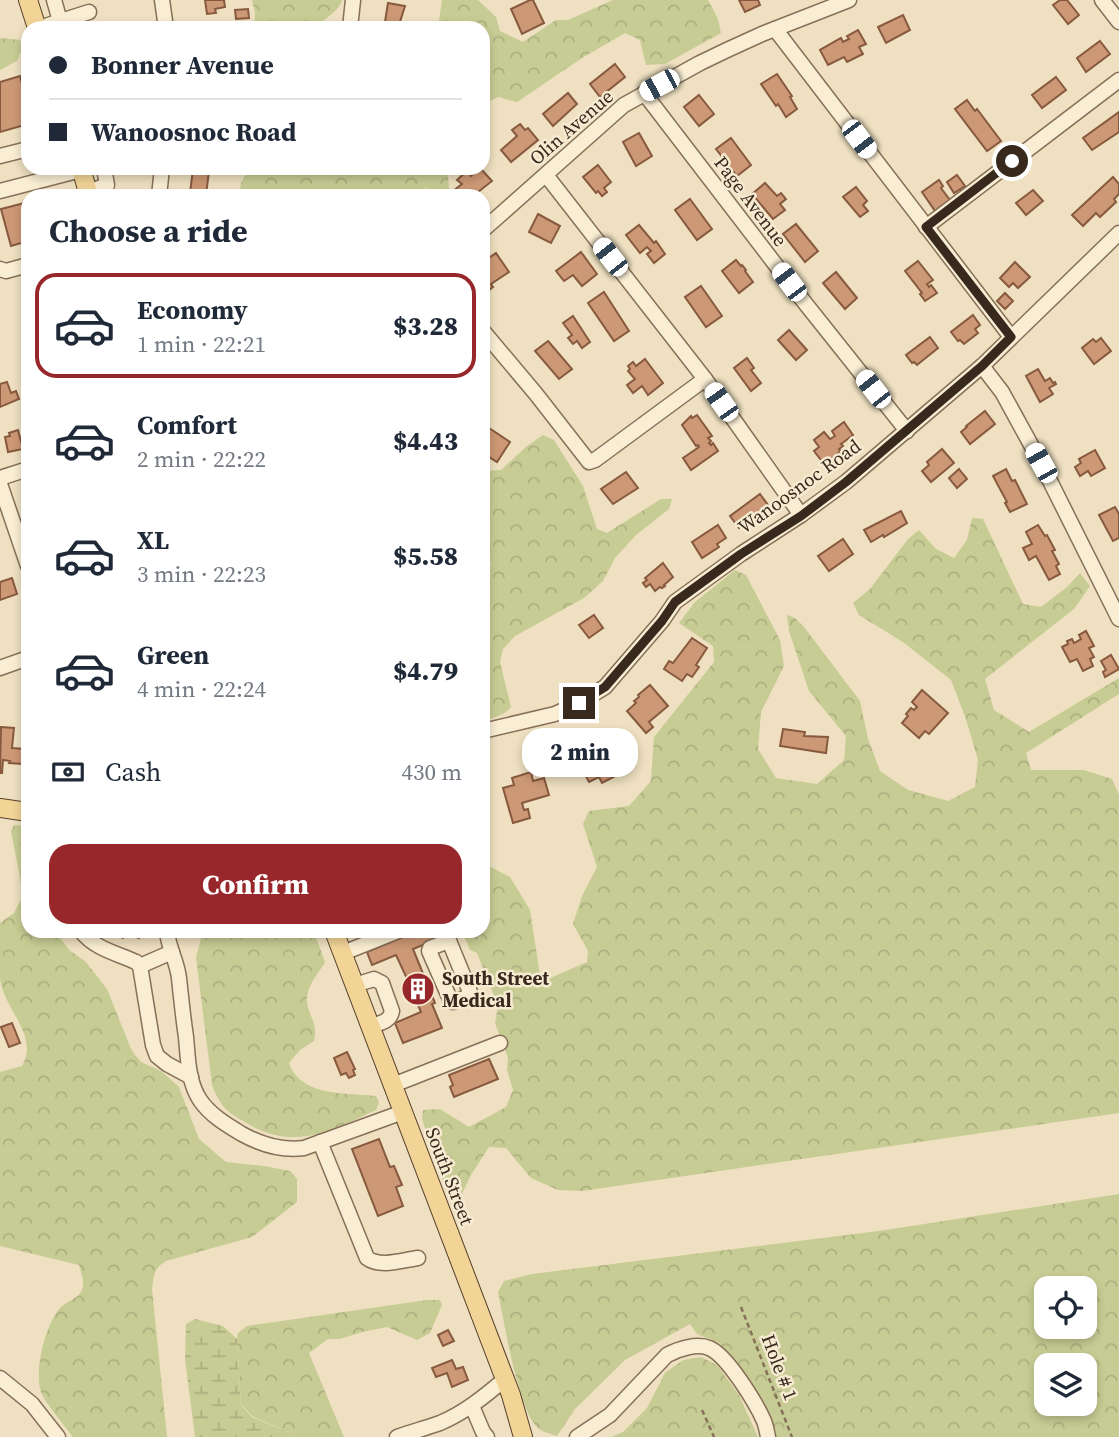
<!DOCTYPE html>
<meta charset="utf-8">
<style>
body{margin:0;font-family:"Source Serif 4",serif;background:#f6f6f7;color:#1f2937;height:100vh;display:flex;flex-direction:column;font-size:26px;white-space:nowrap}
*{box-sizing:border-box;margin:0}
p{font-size:23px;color:#747a83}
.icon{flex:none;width:38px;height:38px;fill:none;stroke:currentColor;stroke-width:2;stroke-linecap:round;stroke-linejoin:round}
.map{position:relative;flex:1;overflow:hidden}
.side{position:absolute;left:21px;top:189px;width:469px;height:749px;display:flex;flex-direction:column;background:#fff;border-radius:21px;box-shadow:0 4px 10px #0003}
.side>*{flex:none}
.guide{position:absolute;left:21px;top:21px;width:469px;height:154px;border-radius:21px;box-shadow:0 4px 10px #0003;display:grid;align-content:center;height:154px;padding:0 28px;background:#fff}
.tools{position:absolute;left:1034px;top:1276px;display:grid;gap:14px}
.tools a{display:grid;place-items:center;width:63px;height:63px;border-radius:14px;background:#fff;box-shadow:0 4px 10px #0003;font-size:35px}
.end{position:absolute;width:32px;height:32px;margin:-16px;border:9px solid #37291d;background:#fff;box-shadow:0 0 0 4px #fff}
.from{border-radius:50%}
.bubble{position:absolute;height:49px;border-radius:21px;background:#fff;box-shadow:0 4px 10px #0003;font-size:23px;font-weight:800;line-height:49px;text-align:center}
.car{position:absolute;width:21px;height:42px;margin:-21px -10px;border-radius:9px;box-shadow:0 0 5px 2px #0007;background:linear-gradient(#fff 24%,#345 0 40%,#fff 0 76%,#345 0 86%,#fff 0)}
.guide b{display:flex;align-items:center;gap:24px;height:66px;font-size:26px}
.guide b+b{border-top:2px solid #e0e1e3}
.guide i{width:18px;height:18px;background:#1f2937}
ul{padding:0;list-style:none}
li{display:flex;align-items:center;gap:21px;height:105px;margin:0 14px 10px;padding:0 14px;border:4px solid transparent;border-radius:21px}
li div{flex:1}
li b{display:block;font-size:26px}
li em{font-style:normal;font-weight:800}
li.on{border-color:#97272a}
li>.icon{width:63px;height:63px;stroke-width:1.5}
h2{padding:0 28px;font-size:32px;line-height:84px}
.pay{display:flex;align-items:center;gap:18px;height:77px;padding:0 28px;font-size:26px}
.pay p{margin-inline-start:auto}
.primary-button{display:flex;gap:14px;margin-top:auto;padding:14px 28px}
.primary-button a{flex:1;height:80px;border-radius:21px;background:#97272a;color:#fff;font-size:28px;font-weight:800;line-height:80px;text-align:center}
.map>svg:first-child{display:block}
.forest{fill:url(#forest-crowns);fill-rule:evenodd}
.wetland{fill:url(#wetland-marsh)}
.building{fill:#cd9875;stroke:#87593e;stroke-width:2}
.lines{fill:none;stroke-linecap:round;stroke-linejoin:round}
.minor-casing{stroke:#877058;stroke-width:17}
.major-casing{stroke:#553f2c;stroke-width:20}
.path{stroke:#877058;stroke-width:2.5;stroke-dasharray:5 3.5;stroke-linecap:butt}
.minor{stroke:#f9edd3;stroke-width:14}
.major{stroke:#f2d497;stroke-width:18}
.route{stroke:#37291d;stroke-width:9}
.labels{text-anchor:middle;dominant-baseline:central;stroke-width:5;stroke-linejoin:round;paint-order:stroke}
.street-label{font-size:19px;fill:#37291d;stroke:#f6ead0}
.poi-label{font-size:19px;font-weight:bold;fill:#37291d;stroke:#f6ead0;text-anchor:start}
</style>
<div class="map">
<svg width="1119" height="1437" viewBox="0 0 1119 1437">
<defs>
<pattern id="forest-crowns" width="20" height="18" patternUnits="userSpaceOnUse" patternTransform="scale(1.75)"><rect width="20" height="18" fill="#c7cc94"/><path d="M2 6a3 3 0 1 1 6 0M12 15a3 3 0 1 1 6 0" fill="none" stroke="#acaf7f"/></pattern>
<pattern id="wetland-marsh" width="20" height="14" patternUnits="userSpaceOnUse" patternTransform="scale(1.75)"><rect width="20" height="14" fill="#c7cc94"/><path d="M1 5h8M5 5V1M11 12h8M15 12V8" fill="none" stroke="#acaf7f"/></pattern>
</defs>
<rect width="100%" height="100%" fill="#eee0c0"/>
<g class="forest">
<path d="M 252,0 L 342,0 C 339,12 324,18 316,28 L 254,28 L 255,12 Z"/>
<path d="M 442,0 L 478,0 L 496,17 L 500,31 L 523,42 L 556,20 L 568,20 L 613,0 L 708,0 L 718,19 L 721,33 L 665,64 L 646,65 L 640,40 L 625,33 L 582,58 L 517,102 L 498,97 L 483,105 L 483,28 L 438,28 Z"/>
<path d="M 0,38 L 20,40 L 22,49 L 17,61 L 0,70 Z"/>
<path d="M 249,168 L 447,168 L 450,196 L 428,196 L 426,188 L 410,196 L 239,196 L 241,183 Z"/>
<path d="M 543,435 L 554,440 L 583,486 L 597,529 L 607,533 L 661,499 L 672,499 L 669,509 L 636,535 L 615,558 L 603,581 L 584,598 L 515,636 L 503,649 L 500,662 L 511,707 C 504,716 493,718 483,721 L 483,585 L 491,565 L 483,542 L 483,471 L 501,470 L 527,446 Z"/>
<path d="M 972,518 L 983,519 L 1023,604 L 1041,607 L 1067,587 L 1080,573 L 1090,586 L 1074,609 L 985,679 L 994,710 L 1029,732 L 1119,678 L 1119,694 L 1026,753 L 1031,770 L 1084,770 L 1112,779 L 1119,795 L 1119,1113 L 582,1191 L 558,1190 L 531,1178 L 506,1148 L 489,1147 L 471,1175 L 461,1196 L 448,1196 L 422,1119 L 423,1110 L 440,1109 L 469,1127 L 506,1107 L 513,1090 L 507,1070 L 508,1058 L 495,1023 L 498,1006 L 477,953 L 470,950 L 462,931 L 483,931 L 483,863 L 510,877 L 530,910 L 541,982 L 587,962 L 588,951 L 573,924 L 582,896 L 597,867 L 583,824 L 589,811 L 629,806 L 651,781 L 654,737 L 714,662 L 713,646 L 679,623 L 695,602 L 735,570 L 746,575 L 780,640 L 784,666 L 761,712 L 758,749 L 776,778 L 817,784 L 844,760 L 846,736 L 809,691 L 789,631 L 787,615 L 795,618 L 804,627 L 860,701 L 868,739 L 880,771 L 908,790 L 948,801 L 975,787 L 978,760 L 966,719 L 951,680 L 903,642 L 859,615 L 853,603 L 870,589 L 908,539 L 919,530 L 936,549 L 954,558 L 967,540 Z"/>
<path d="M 14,825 L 28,826 L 28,931 L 55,931 L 69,950 L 85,961 L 107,989 L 131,1049 L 135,1055 L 141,1062 L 161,1071 L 179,1087 L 199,1139 L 226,1162 L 264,1166 L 290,1171 L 297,1179 L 297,1202 L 252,1237 L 166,1261 C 153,1269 154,1275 152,1289 L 167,1437 L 73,1437 C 65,1426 45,1403 41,1392 C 34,1371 45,1325 60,1308 C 65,1302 77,1299 81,1292 C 86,1284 81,1273 79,1265 L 0,1246 L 0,1072 L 22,1066 C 40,1035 3,1009 0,978 C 0,960 0,941 0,923 L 14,913 L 22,897 L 20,877 L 11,831 Z"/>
<path d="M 203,931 L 313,931 L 322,953 L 325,963 C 317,974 305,989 307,1003 C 310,1019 318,1023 314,1041 L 300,1050 L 289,1063 C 300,1097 348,1093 376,1096 L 379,1102 L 376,1110 C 332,1131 294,1151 248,1124 C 227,1112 221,1108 212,1085 L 196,957 Z"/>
<path d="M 1119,1194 L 1119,1437 L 775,1437 L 769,1414 L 747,1379 L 719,1343 L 697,1334 L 690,1324 L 625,1360 L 575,1409 L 557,1436 C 551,1434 542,1432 537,1427 C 518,1409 504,1321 498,1292 L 504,1281 L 532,1274 L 879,1231 ZM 1046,1288 L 1085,1288 L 1085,1326 L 1046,1326 ZM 1046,1365 L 1085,1365 L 1085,1404 L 1046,1404 Z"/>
<path d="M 427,1300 L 440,1300 L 442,1305 L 430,1333 L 417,1340 L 387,1327 L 362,1332 L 340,1339 L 328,1339 L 309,1353 L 344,1437 L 291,1437 L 288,1432 L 252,1416 L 241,1404 L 237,1339 L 238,1333 L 247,1326 Z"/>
<path d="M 701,1357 L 717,1365 L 739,1395 L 758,1437 L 611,1437 L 623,1432 L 647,1408 L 665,1373 L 683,1360 Z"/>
</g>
<path class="wetland" d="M 195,1319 L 223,1326 L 237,1339 L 241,1405 L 252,1417 L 288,1432 L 291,1437 L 195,1437 L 185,1359 L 186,1324 Z"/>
<g class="building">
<path d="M 205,0 L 224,0 L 225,7 L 215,9 L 216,13 L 207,14 Z"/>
<path d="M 530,0 L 533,0 L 544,23 L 522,34 L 511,9 Z"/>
<path d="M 739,0 L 758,0 L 760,5 L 745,12 Z"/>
<path d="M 1060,0 L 1067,0 L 1079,15 L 1068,24 L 1053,5 Z"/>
<path d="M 388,3 L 405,6 L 398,28 L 384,28 Z"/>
<path d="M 248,9 L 249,18 L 236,19 L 235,10 Z"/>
<path d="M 903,15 L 910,30 L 886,43 L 878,27 Z"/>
<path d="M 858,30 L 866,44 L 859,47 L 863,54 L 847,62 L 844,57 L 828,65 L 820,50 L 841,38 L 843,42 L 849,39 L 847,36 Z"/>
<path d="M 1100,41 L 1110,54 L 1086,72 L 1077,58 Z"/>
<path d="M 615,64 L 625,77 L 600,97 L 590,84 Z"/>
<path d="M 777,74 L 792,96 L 790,97 L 797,109 L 786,117 L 778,104 L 776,106 L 761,84 Z"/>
<path d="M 20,76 L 28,106 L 28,124 L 0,132 L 0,82 Z"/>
<path d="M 1056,77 L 1066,90 L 1042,108 L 1032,95 Z"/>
<path d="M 568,93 L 577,104 L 553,126 L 543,114 Z"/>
<path d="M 699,95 L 714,114 L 699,126 L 684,107 Z"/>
<path d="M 967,100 L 975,111 L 977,109 L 1001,141 L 987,151 L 955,109 Z"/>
<path d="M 1119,112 L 1119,132 L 1092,150 L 1083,138 Z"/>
<path d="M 520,124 L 525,130 L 528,128 L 538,140 L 511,162 L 501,150 L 517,136 L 512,130 Z"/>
<path d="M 639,133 L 652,156 L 636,166 L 623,142 Z"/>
<path d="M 731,138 L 751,165 L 737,176 L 716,149 Z"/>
<path d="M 598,165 L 611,182 L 604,188 L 607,192 L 602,196 L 598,191 L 596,193 L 583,177 Z"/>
<path d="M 480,168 L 492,181 L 473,196 L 471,193 L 468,196 L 455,196 L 452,192 L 462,184 L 457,180 L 467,171 L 471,176 Z"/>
<path d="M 193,169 L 209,171 L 206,195 L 190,193 Z"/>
<path d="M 957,175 L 965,186 L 954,193 L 947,182 Z"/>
<path d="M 1113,177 L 1119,184 L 1119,194 L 1114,199 L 1116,202 L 1100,217 L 1096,213 L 1083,226 L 1072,215 Z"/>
<path d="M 939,180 L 943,186 L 941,188 L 950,200 L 935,211 L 922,192 Z"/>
<path d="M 765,183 L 777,196 L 781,193 L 786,199 L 780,204 L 785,210 L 773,219 L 752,194 Z"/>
<path d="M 856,187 L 867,201 L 863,205 L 868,211 L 860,217 L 843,197 Z"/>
<path d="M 1033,190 L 1043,201 L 1026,215 L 1016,203 Z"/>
<path d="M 690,199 L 712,229 L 697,240 L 675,210 Z"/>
<path d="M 28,202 L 28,241 L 11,246 L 1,209 Z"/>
<path d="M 538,214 L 560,226 L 551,243 L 529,232 Z"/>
<path d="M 796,224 L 818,251 L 805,262 L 783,234 Z"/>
<path d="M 639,225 L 654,243 L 656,241 L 665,254 L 654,263 L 647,254 L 651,251 L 647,247 L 640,253 L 626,235 Z"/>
<path d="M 581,252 L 597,274 L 582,286 L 573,275 L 564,281 L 556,271 Z"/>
<path d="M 496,253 L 509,272 L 491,284 L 493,287 L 485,293 L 483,289 L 483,262 Z"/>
<path d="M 736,260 L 741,266 L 742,265 L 746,270 L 745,271 L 753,282 L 739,293 L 722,271 Z"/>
<path d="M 918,261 L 933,280 L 927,284 L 929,287 L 931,285 L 937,293 L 925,301 L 920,294 L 922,293 L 905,271 Z"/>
<path d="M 1015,262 L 1030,277 L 1018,288 L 1013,283 L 1009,287 L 1000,278 Z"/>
<path d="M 836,272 L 857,298 L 845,309 L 823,283 Z"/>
<path d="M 701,286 L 722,316 L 706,327 L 685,297 Z"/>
<path d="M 604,292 L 629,331 L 614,341 L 588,303 Z"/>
<path d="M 1005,293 L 1013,301 L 1005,309 L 997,301 Z"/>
<path d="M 973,315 L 980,325 L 975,329 L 978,333 L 964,344 L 960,340 L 958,341 L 951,332 Z"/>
<path d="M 573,316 L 590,342 L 582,348 L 577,341 L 573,344 L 568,338 L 572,335 L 563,323 Z"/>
<path d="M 789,330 L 807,350 L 796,360 L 778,340 Z"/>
<path d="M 930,337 L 938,348 L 917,365 L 914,362 L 912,363 L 906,355 Z"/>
<path d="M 1101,338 L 1111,351 L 1094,364 L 1082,348 L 1093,339 L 1096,342 Z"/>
<path d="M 548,341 L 572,369 L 559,379 L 535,351 Z"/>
<path d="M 747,358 L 754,368 L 751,370 L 761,383 L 751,391 L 734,368 Z"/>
<path d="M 645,359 L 663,383 L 648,395 L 642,386 L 633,393 L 627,385 L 635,379 L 628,371 L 630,369 L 628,366 L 633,362 L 636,366 Z"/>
<path d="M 1038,369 L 1045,381 L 1050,378 L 1053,383 L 1055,382 L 1056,384 L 1049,388 L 1053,394 L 1040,402 L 1026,376 Z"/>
<path d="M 7,382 L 11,393 L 16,391 L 19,399 L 0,407 L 0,384 Z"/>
<path d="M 985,411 L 995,424 L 970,444 L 961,432 L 967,427 L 966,426 Z"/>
<path d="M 697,415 L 712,436 L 708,438 L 711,441 L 709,443 L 711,445 L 713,443 L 718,451 L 691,470 L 683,458 L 699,447 L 698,445 L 696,446 L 682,425 L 691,416 L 692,418 Z"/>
<path d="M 844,422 L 853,435 L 841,444 L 843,446 L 839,449 L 841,451 L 824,464 L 814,451 L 819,447 L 814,440 L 824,432 L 830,439 L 835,436 L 832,431 Z"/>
<path d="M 483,424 L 510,442 L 497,462 L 483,453 Z"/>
<path d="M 18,430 L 23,449 L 8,452 L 5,437 L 10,436 L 9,433 Z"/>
<path d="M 942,449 L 954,463 L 931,482 L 922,471 L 929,465 L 927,462 Z"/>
<path d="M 1095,450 L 1105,468 L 1091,476 L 1088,471 L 1080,476 L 1075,467 L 1081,463 L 1079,459 Z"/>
<path d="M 959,469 L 967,479 L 957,488 L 949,478 Z"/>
<path d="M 1006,469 L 1012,481 L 1015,480 L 1027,504 L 1010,512 L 1005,503 L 1007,502 L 993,476 Z"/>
<path d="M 626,472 L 638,488 L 613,504 L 601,489 Z"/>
<path d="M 760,494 L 771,509 L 763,515 L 765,517 L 761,520 L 760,517 L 747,524 L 746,522 L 739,528 L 730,516 Z"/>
<path d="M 1115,507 L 1119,514 L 1119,538 L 1113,541 L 1099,515 Z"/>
<path d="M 901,511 L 907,523 L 884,537 L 883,535 L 871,542 L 864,530 Z"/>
<path d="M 718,525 L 726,538 L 717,544 L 719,547 L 702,558 L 692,542 Z"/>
<path d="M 1038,525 L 1045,536 L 1047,535 L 1055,550 L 1052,551 L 1059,564 L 1056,566 L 1060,574 L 1049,580 L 1036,556 L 1029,560 L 1023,548 L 1032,544 L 1026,532 Z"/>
<path d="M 843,539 L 853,554 L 829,571 L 818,556 Z"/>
<path d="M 663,563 L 673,577 L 664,585 L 665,586 L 662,588 L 660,587 L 655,591 L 650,584 L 646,587 L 643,583 L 647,580 L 645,578 Z"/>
<path d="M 12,578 L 17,594 L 0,600 L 0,582 Z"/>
<path d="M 594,615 L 603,628 L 589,638 L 579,625 Z"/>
<path d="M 1086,631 L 1094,646 L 1089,648 L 1094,657 L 1090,659 L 1093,666 L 1083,671 L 1077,659 L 1070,662 L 1062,647 L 1068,644 L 1067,641 L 1072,639 L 1074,643 L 1081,639 L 1079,635 Z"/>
<path d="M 692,638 L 707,648 L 696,665 L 699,667 L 692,677 L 687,674 L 682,681 L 664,669 L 669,661 L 673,663 Z"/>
<path d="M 1111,655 L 1119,669 L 1105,677 L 1103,672 L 1106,670 L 1101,661 Z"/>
<path d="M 650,685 L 668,706 L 649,722 L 653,727 L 646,733 L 627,711 L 636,703 L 634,701 L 639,697 L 638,695 Z"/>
<path d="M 922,690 L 948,713 L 929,734 L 925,731 L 919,738 L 902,723 L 908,716 L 906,714 L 911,708 L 914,710 L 917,707 L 912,702 Z"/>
<path d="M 1,727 L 14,728 L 12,748 L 25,749 L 23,764 L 9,763 L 10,761 L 3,760 L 2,773 L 0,773 Z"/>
<path d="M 783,729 L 805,732 L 804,736 L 828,737 L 826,753 L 780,746 Z"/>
<path d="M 623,752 L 631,768 L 602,783 L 599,777 L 589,782 L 582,769 L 592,764 L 593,767 Z"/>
<path d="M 531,772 L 533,781 L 544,778 L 549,795 L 522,803 L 524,810 L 528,809 L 530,818 L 513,823 L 503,788 L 514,785 L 512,778 Z"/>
<path d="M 108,931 L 142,931 L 139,938 L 128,934 L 127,935 L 125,934 L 123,938 Z"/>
<path d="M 417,931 L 431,931 L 435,940 L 413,949 L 435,1003 L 432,1004 L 442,1028 L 403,1043 L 395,1023 L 421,1012 L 412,991 L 408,993 L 406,987 L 410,985 L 396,955 L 372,965 L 367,952 Z"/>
<path d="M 12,1023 L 20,1043 L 9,1047 L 1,1027 Z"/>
<path d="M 347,1052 L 355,1069 L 353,1070 L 355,1075 L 349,1078 L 346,1073 L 341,1075 L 334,1058 Z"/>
<path d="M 489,1059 L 498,1079 L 454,1097 L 450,1087 L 453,1085 L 449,1075 Z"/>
<path d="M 379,1139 L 390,1167 L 394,1166 L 402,1185 L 396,1187 L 403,1206 L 378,1216 L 352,1149 Z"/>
<path d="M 448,1330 L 454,1341 L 443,1346 L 438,1335 Z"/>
<path d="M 452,1360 L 456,1369 L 463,1367 L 468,1380 L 452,1387 L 447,1373 L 436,1377 L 432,1368 Z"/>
</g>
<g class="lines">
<defs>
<g id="minor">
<path d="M 54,0 L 60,21"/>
<path d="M 162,0 L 166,28"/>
<path d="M 1102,0 L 1119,22"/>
<path d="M 39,28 L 89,12"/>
<path d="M 350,28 L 353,0"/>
<path d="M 775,29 L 1011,337"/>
<path d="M 644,93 L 805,303 L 907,431"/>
<path d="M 0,156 L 28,149"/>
<path d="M 546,175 L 705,379 L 801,515"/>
<path d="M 0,191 L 81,170"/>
<path d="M 88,192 L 107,185 L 104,168"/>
<path d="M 159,196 L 162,168"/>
<path d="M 926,227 L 1119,80"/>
<path d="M 483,230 L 624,105 L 700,63 L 727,50 L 762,34 L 849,0"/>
<path d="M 0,269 L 6,271 L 28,265"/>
<path d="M 483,331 L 536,394 L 589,462 L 595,460 L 705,379"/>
<path d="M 982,366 L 1002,392 L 1041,463 L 1119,619"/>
<path d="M 0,478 L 28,469"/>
<path d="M 0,484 L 28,566"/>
<path d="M 0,668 L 28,658"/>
<path d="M 483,731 L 555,714 L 579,703 L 605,687 L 662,621 L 675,602 L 741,554 L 801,515 L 846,482 L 982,366 L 1119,233"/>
<path d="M 81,931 C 95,949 116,953 136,962 L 140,966 L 153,1045 L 157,1056 L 167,1064 L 191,1077"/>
<path d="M 167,931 C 168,947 177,961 179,978 C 181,997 183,1017 186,1037 C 188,1058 188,1082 200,1100 C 210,1115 227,1125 242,1134 C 260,1144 282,1151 304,1148 L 403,1112"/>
<path d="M 445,931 L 470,992 L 468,997 L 453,1002 L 450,999 L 429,951 L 430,948 L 449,941"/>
<path d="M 343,953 L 398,931"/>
<path d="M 140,966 L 172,952"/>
<path d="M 355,985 L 374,979 L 382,983 L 392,1011 C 390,1022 380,1023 370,1026"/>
<path d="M 393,1085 L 500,1043"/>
<path d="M 320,1142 L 367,1258 C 380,1268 403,1260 418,1258"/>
<path d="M 0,1378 L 32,1404 L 58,1437"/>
<path d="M 472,1406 L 483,1432 L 487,1437"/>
<path d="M 397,1437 C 411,1432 426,1428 440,1423 C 464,1413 485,1396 505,1379"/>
<path d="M 577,1437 L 610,1415 L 667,1355 C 678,1349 697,1343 709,1348 C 727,1355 756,1403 764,1421 C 766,1426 767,1432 768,1437"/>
</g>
<g id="major">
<path d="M 28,0 L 37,28"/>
<path d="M 81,168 L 89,196"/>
<path d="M 0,808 L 28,812"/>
<path d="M 334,931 L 511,1395 L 523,1437"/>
</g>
</defs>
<use href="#minor" class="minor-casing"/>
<use href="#major" class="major-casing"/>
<g class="path">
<path d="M 741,1307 L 792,1437"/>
<path d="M 702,1410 L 714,1437"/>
</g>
<use href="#minor" class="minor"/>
<use href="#major" class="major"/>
</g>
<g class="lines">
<path class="route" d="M 579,703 L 605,687 L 662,621 L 675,602 L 741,554 L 801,516 L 846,482 L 982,366 L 1011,337 L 926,227 L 1012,161"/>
</g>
<defs>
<symbol id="building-disc" viewBox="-11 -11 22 22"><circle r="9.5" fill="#97272a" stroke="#f6ead0"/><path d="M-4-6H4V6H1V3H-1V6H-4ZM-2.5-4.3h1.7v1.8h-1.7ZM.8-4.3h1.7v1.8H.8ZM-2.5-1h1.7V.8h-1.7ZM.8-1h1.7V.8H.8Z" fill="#fff"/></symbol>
</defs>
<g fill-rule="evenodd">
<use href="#building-disc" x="399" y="970" width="38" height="38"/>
</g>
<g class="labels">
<g class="street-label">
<text transform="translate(571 127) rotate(-41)">Olin Avenue</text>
<text transform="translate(751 201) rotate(53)">Page Avenue</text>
<text transform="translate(799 486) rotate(-36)">Wanoosnoc Road</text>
<text transform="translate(450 1176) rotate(69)">South Street</text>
<text transform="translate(780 1367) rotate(69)">Hole # 1</text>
</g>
<g class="poi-label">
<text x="442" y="978">South Street<tspan x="442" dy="22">Medical</tspan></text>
</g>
</g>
</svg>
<div class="tools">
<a><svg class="icon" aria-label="locate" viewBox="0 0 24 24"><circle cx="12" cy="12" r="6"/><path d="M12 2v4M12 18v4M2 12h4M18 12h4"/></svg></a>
<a><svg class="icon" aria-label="layers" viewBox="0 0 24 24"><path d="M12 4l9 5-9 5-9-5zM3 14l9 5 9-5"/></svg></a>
</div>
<i class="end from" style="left:1012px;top:161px"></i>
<i class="end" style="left:579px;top:703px"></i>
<div class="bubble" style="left:522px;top:728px;width:116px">2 min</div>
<i class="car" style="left:659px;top:85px;rotate:242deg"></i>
<i class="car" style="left:859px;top:139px;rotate:143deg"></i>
<i class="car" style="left:610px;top:257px;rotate:322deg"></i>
<i class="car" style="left:789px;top:282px;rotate:323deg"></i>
<i class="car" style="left:873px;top:389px;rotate:322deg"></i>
<i class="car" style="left:721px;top:402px;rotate:325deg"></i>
<i class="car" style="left:1041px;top:463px;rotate:331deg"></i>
<div class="guide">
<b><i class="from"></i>Bonner Avenue</b>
<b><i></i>Wanoosnoc Road</b>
</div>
<section class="side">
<h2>Choose a ride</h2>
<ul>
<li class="on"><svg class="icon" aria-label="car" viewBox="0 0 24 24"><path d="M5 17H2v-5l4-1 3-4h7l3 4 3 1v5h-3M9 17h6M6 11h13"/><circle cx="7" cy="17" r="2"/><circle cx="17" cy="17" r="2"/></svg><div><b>Economy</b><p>1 min · 22:21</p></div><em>$3.28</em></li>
<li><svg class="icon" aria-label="car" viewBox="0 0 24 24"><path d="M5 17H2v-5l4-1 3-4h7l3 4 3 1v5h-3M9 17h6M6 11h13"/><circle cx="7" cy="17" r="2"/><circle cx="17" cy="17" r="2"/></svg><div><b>Comfort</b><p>2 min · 22:22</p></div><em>$4.43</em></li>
<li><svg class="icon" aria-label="car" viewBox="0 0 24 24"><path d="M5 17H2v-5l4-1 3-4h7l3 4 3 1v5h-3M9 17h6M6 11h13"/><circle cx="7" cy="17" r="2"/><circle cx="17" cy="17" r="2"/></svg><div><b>XL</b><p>3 min · 22:23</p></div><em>$5.58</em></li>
<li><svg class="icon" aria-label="car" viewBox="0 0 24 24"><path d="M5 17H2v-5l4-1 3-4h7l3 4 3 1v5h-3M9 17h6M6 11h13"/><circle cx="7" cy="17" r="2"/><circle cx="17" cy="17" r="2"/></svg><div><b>Green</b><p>4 min · 22:24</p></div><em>$4.79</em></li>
</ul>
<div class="pay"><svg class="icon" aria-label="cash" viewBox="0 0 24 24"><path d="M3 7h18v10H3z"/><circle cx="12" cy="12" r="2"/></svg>Cash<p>430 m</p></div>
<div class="primary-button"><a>Confirm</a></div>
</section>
</div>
